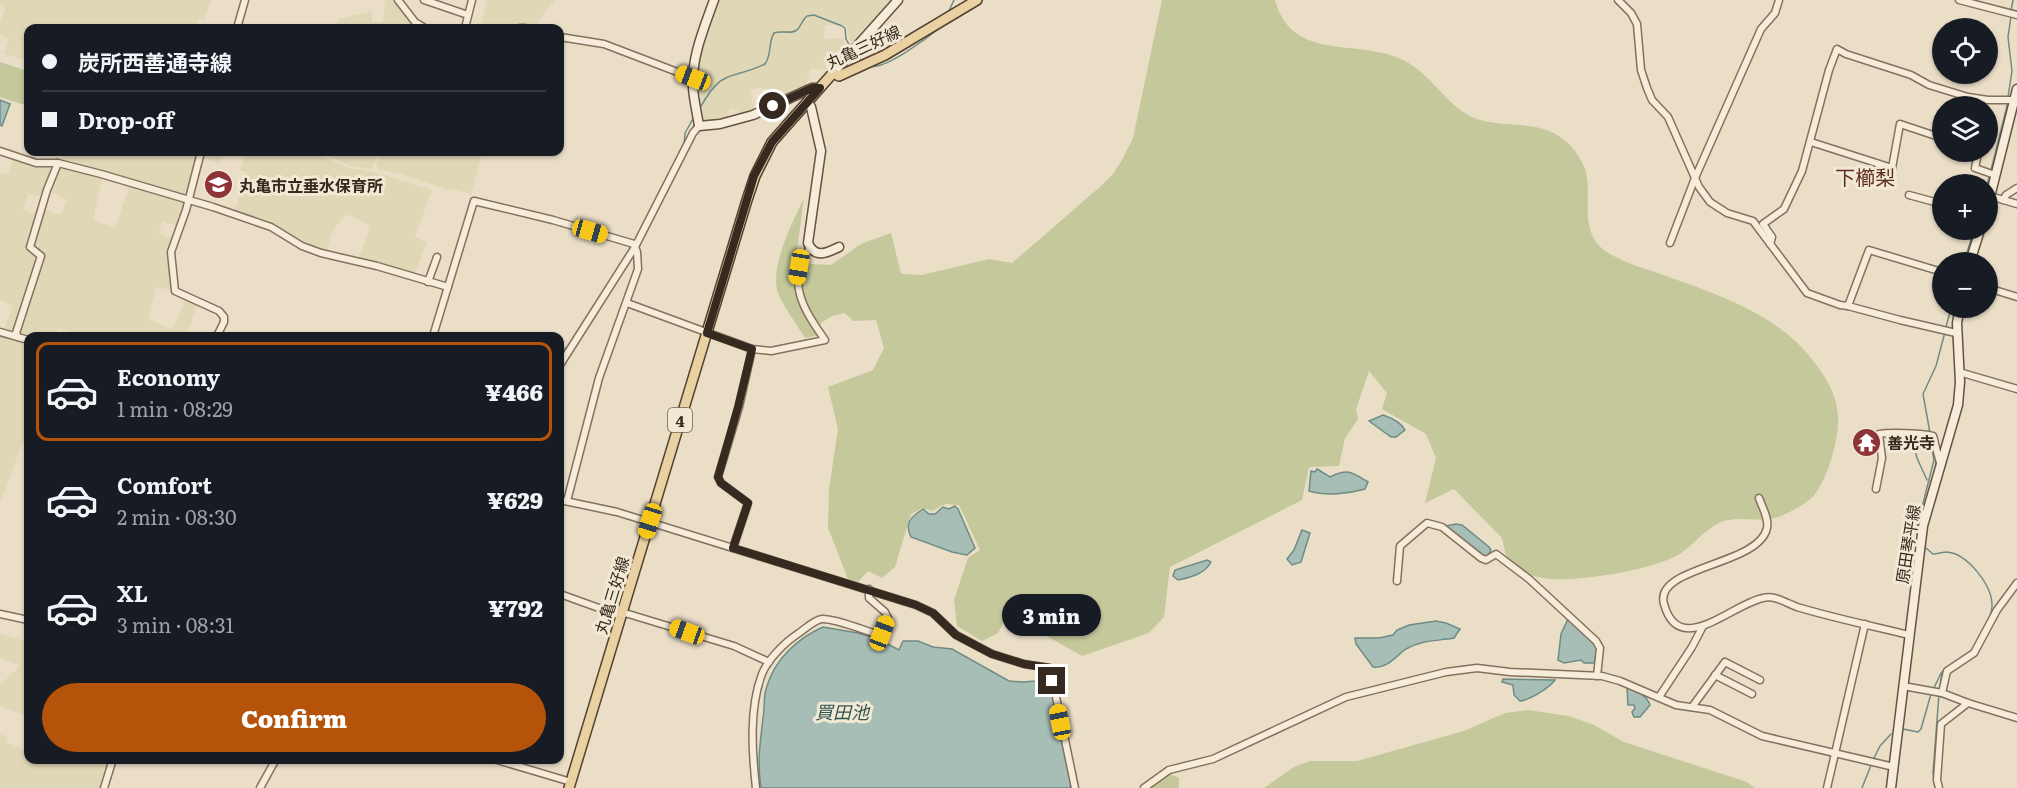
<!DOCTYPE html>
<meta charset="utf-8">
<style>
body{margin:0;font-family:Literata,"Noto Sans JP",serif;background:#20242c;color:#f1f3f6;height:100vh;display:flex;flex-direction:column;font-size:22px;white-space:nowrap}
*{box-sizing:border-box;margin:0}
p{font-size:20px;color:#9ea1a6}
.icon{flex:none;width:33px;height:33px;fill:none;stroke:currentColor;stroke-width:2;stroke-linecap:round;stroke-linejoin:round}
.map{position:relative;flex:1;overflow:hidden}
.sheet{position:absolute;left:24px;top:332px;width:540px;height:432px;display:flex;flex-direction:column;background:#171b24;border-radius:12px;box-shadow:0 2px 4px #0004}
.sheet>*{flex:none}
.top-card{position:absolute;left:24px;top:24px;width:540px;height:132px;border-radius:12px;box-shadow:0 2px 4px #0004;display:grid;align-content:center;height:132px;padding:0 18px;background:#171b24}
.fabs{position:absolute;left:1932px;top:18px;display:grid;gap:12px}
.fabs a{display:grid;place-items:center;width:66px;height:66px;border-radius:50%;background:#171b24;box-shadow:0 2px 4px #0004;font-size:30px}
.end{position:absolute;width:27px;height:27px;margin:-14px;border:8px solid #362a20;background:#fff;box-shadow:0 0 0 3px #fff}
.from{border-radius:50%}
.bubble{position:absolute;height:42px;border-radius:21px;background:#171b24;box-shadow:0 2px 4px #0004;font-size:20px;font-weight:800;line-height:42px;text-align:center}
.car{position:absolute;width:18px;height:36px;margin:-18px -9px;border-radius:8px;box-shadow:0 0 4px 2px #0007;background:linear-gradient(#f5c518 24%,#345 0 40%,#f5c518 0 76%,#345 0 86%,#f5c518 0)}
.top-card b{display:flex;align-items:center;gap:21px;height:57px;font-size:22px}
.top-card b+b{border-top:2px solid #363941}
.top-card i{width:15px;height:15px;background:#f1f3f6}
ul{padding:10px 0 0;list-style:none}
li{display:flex;align-items:center;gap:18px;height:99px;margin:0 12px 9px;padding:0 6px;border:3px solid transparent;border-radius:12px}
li div{flex:1}
li b{display:block;font-size:22px}
li em{font-style:normal;font-weight:800}
li.on{border-color:#b45309}
li>.icon{width:54px;height:54px;stroke-width:1.5}
.cta{display:flex;gap:12px;margin-top:auto;padding:12px 18px}
.cta a{flex:1;height:69px;border-radius:36px;background:#b45309;color:#fff;font-size:24px;font-weight:800;line-height:69px;text-align:center}
.map>svg:first-child{display:block}
.farmland{fill:#dfd7b5}
.green{fill:#c4c89b}
.water{fill:#a7beb7;stroke:#6f8c84;stroke-width:1.5}
.lines{fill:none;stroke-linecap:round;stroke-linejoin:round}
.stream{stroke:#6f8c84;stroke-width:1.5}
.street-casing{stroke:#84715e;stroke-width:9}
.secondary-casing{stroke:#665241;stroke-width:11}
.primary-casing{stroke:#534031;stroke-width:12}
.street{stroke:#f6ecd9;stroke-width:6}
.secondary{stroke:#f6ecd9;stroke-width:8}
.primary{stroke:#ead1a2;stroke-width:9}
.route{stroke:#362a20;stroke-width:8}
.labels{text-anchor:middle;dominant-baseline:central;stroke-width:6;stroke-linejoin:round;paint-order:stroke}
.shield{fill:#f2e9d5;stroke:#6e6356;stroke-width:1.5}
.shield-label{font-size:15px;font-weight:bold;fill:#362a20}
.street-label{font-size:16px;fill:#362a20;stroke:#f2e9d5}
.poi-label{font-size:16px;font-weight:bold;fill:#362a20;stroke:#f2e9d5;text-anchor:start}
.water-label{font-size:18px;font-style:italic;fill:#315451;stroke:#f2e9d5}
.quarter-label{font-size:20px;fill:#5f2e23;stroke:#f2e9d5}
</style>
<div class="map">
<svg width="2017" height="788" viewBox="0 0 2017 788">
<rect width="100%" height="100%" fill="#eadec7"/>
<g class="farmland">
<path d="M 0,0 L 211,0 L 204,21 L 198,20 L 195,28 L 28,28 L 28,61 L 4,54 L 9,38 L 0,35 L 0,24 L 5,8 L 0,5 Z"/>
<path d="M 385,0 L 395,0 L 418,28 L 335,28 L 339,19 L 372,11 L 372,22 L 383,22 Z"/>
<path d="M 487,0 L 555,0 L 533,28 L 523,25 L 515,28 L 481,28 Z"/>
<path d="M 720,0 L 894,0 L 852,47 L 846,25 L 825,25 L 824,39 L 843,38 L 846,51 L 836,61 L 825,63 L 826,70 L 810,69 L 805,91 L 782,99 L 779,91 L 758,88 L 750,90 L 754,111 L 736,117 L 738,110 L 730,109 L 727,119 L 702,122 L 696,88 L 697,72 L 705,41 Z"/>
<path d="M 65,152 L 199,152 L 185,198 L 60,162 Z"/>
<path d="M 204,152 L 223,152 L 219,163 L 202,157 Z"/>
<path d="M 236,152 L 313,152 L 349,168 L 375,172 L 432,190 L 415,237 L 427,242 L 415,274 L 359,260 L 370,226 L 347,214 L 334,228 L 326,251 L 234,212 L 247,173 L 240,170 L 245,155 Z"/>
<path d="M 325,152 L 379,152 L 372,169 L 351,166 L 324,154 Z"/>
<path d="M 382,152 L 482,152 L 471,194 L 453,189 L 448,190 L 398,173 L 379,170 L 376,166 Z"/>
<path d="M 14,154 L 59,166 L 47,197 L 28,194 L 23,210 L 43,217 L 46,210 L 61,215 L 67,200 L 51,192 L 60,166 L 102,178 L 93,220 L 115,228 L 130,185 L 182,201 L 184,206 L 177,226 L 163,221 L 158,233 L 174,239 L 172,290 L 156,287 L 148,319 L 173,330 L 186,298 L 198,303 L 186,336 L 77,336 L 78,334 L 58,328 L 55,336 L 28,337 L 4,329 L 13,306 L 0,300 L 0,172 L 8,174 Z"/>
<path d="M 0,334 L 28,343 L 28,428 L 0,504 Z"/>
<path d="M 0,633 L 28,642 L 28,716 L 0,706 L 0,685 L 20,666 L 0,658 Z"/>
<path d="M 0,734 L 7,737 L 6,742 L 23,749 L 28,736 L 28,759 L 109,759 L 100,788 L 0,788 Z"/>
</g>
<g class="green">
<path d="M 1162,0 L 1275,0 C 1292,64 1360,37 1405,61 C 1432,75 1446,105 1472,117 C 1507,132 1547,114 1575,151 C 1579,157 1584,165 1586,172 C 1592,198 1579,231 1604,250 C 1619,261 1640,267 1658,273 C 1712,293 1774,311 1811,358 C 1824,374 1837,394 1838,416 C 1839,439 1829,475 1815,494 C 1807,504 1792,511 1781,516 C 1761,525 1737,513 1717,524 C 1702,532 1691,548 1676,556 C 1650,570 1578,582 1549,579 C 1535,577 1522,573 1509,569 L 1502,538 L 1454,489 L 1425,503 L 1436,458 L 1426,434 L 1382,409 L 1387,393 L 1369,371 L 1356,409 L 1358,419 L 1345,438 L 1339,466 L 1309,467 L 1302,500 L 1170,567 L 1164,617 L 1149,633 L 1082,656 L 1045,635 L 1040,621 L 1050,606 L 1038,600 L 1011,609 L 998,633 L 982,641 L 957,626 L 954,600 L 968,558 L 980,550 L 959,505 L 945,504 L 932,511 L 923,508 L 911,514 L 895,567 L 882,578 L 868,571 L 858,582 L 848,579 L 828,528 L 829,489 L 838,429 L 828,387 L 873,370 L 884,348 L 876,320 L 853,321 L 845,313 L 832,316 L 821,323 L 819,335 L 805,338 C 797,324 784,308 778,293 C 769,268 793,221 804,198 L 797,250 L 811,264 L 831,265 L 861,244 L 891,233 L 901,274 L 922,275 L 989,259 L 1012,263 L 1101,186 L 1113,174 L 1122,160 L 1133,138 Z"/>
<path d="M 0,62 L 28,71 L 28,106 L 0,97 Z"/>
<path d="M 1528,710 L 1568,716 L 1594,725 L 1624,742 L 1747,782 L 1755,788 L 1264,788 L 1294,767 L 1310,761 L 1357,761 L 1464,731 L 1505,713 Z"/>
<path d="M 1170,774 L 1179,778 L 1179,788 L 1151,788 Z"/>
</g>
<g class="water">
<path d="M 0,100 L 10,104 L 2,126 L 0,125 Z"/>
<path d="M 1383,415 C 1392,418 1401,422 1405,430 L 1396,437 L 1391,437 L 1369,421 Z"/>
<path d="M 1317,469 L 1330,477 C 1348,468 1352,472 1368,482 L 1365,489 C 1348,494 1326,496 1309,491 L 1311,471 L 1315,472 Z"/>
<path d="M 955,506 L 958,509 L 975,548 L 967,555 L 952,552 L 911,537 C 904,523 911,517 923,509 L 929,514 L 935,514 L 943,507 L 949,509 Z"/>
<path d="M 1456,524 L 1462,525 L 1489,547 L 1491,550 L 1487,557 L 1481,556 L 1446,526 Z"/>
<path d="M 1302,530 L 1310,533 L 1301,562 L 1292,565 L 1287,559 L 1294,550 Z"/>
<path d="M 1207,560 L 1211,562 C 1205,574 1191,577 1178,580 L 1173,576 L 1175,570 Z"/>
<path d="M 1568,619 L 1598,646 L 1595,663 L 1584,663 L 1581,660 L 1564,663 L 1558,660 L 1561,634 Z"/>
<path d="M 1436,621 L 1446,623 L 1460,629 L 1454,638 C 1437,641 1421,640 1406,649 C 1396,656 1387,669 1373,667 L 1356,644 L 1355,638 L 1379,638 L 1393,635 L 1397,630 L 1409,625 Z"/>
<path d="M 823,627 L 858,633 L 878,639 L 899,650 L 903,641 L 918,641 L 933,647 L 952,649 L 1009,681 L 1023,682 L 1036,681 L 1050,684 L 1071,783 L 1070,788 L 761,788 C 757,761 760,745 763,718 C 765,708 763,696 767,686 C 775,659 798,638 823,627 Z"/>
<path d="M 1503,679 L 1555,680 C 1549,688 1530,700 1520,701 L 1514,695 L 1513,685 L 1502,682 Z"/>
<path d="M 1627,687 C 1636,690 1647,696 1650,705 L 1640,717 L 1634,717 L 1632,712 L 1635,708 L 1634,705 L 1628,705 Z"/>
</g>
<g class="lines">
<g class="stream">
<path d="M 2011,11 L 2013,0"/>
<path d="M 948,13 L 954,0"/>
<path d="M 856,54 L 863,62"/>
<path d="M 870,66 C 884,71 930,36 942,26"/>
<path d="M 2008,97 L 2012,71 L 2008,37 L 2011,16"/>
<path d="M 700,108 C 723,67 729,81 765,64 C 772,54 768,43 774,33 C 781,30 793,35 798,29 C 802,24 802,20 807,16 L 814,15 L 842,26 L 845,28 L 846,39 L 851,48"/>
<path d="M 684,146 L 685,133 L 694,117"/>
<path d="M 1991,170 L 2008,102"/>
<path d="M 1987,184 L 1990,175"/>
<path d="M 1964,262 L 1974,230"/>
<path d="M 1946,327 L 1951,308"/>
<path d="M 560,350 L 569,347"/>
<path d="M 1930,433 L 1923,394 L 1936,366 L 1945,332"/>
<path d="M 1912,439 L 1917,458 L 1927,480"/>
<path d="M 1917,527 L 1934,460 L 1930,438"/>
<path d="M 1926,548 L 1933,554 C 1938,554 1942,552 1947,552 C 1968,554 1993,586 1992,607 C 1992,615 1985,625 1981,633"/>
<path d="M 1940,687 L 1942,672 L 1945,669"/>
<path d="M 1933,690 L 1941,673"/>
<path d="M 1903,729 L 1918,732 L 1921,729 L 1931,694"/>
<path d="M 1873,760 L 1880,746 L 1891,734"/>
<path d="M 1862,788 L 1871,765"/>
<path d="M 1935,788 L 1933,773 L 1939,694"/>
</g>
<defs>
<g id="street">
<path d="M 398,0 L 415,22 L 425,28"/>
<path d="M 424,0 L 468,15"/>
<path d="M 1618,0 L 1631,13 L 1637,24 L 1641,70 L 1647,88 L 1652,100 L 1668,117 L 1699,187 L 1710,202 L 1727,213 L 1753,221 L 1807,293 L 1840,305 L 1848,306 L 1900,320 L 1956,333"/>
<path d="M 1959,0 L 2017,15"/>
<path d="M 237,28 L 245,0"/>
<path d="M 465,28 L 472,0"/>
<path d="M 520,28 L 525,28"/>
<path d="M 560,37 L 604,44 L 693,78"/>
<path d="M 1811,142 L 1892,168 L 1900,124 L 1942,138"/>
<path d="M 0,151 L 36,163 L 58,163 L 101,174 L 213,207 L 271,227 L 302,246 L 321,253 L 377,266 L 448,287"/>
<path d="M 201,152 L 186,210 L 171,252 L 175,291 L 219,311 L 224,317 L 224,322 L 217,336"/>
<path d="M 1974,152 L 1978,153 L 1975,168 L 1995,175"/>
<path d="M 1909,195 L 1942,204"/>
<path d="M 1990,196 L 2017,204"/>
<path d="M 2003,200 L 2006,195 L 2017,188"/>
<path d="M 1670,243 L 1695,178 L 1761,29 L 1775,13 L 1779,0"/>
<path d="M 1770,244 L 1772,237 L 1763,224 L 1784,209 L 1802,171 L 1829,70 L 1837,49 L 1846,54 L 1911,75 L 1929,85 L 1968,97 L 1988,100 L 2014,100"/>
<path d="M 428,282 L 437,257"/>
<path d="M 1988,288 L 2017,297"/>
<path d="M 627,303 L 752,349 L 771,351 L 825,340 C 804,310 785,282 810,248"/>
<path d="M 1848,306 L 1869,250 L 1942,272"/>
<path d="M 0,332 L 28,340"/>
<path d="M 433,336 L 474,201 L 553,220 L 634,244 L 637,252 L 638,269 L 599,378 L 567,501"/>
<path d="M 18,337 L 16,333 L 41,256 L 30,247 L 47,190 L 58,163"/>
<path d="M 560,365 L 635,247 L 693,133 L 699,126"/>
<path d="M 1959,372 L 2017,389"/>
<path d="M 1876,489 L 1882,458 L 1879,434 C 1887,432 1926,433 1933,436 L 1940,463"/>
<path d="M 1759,498 C 1762,507 1769,518 1767,528 C 1759,566 1653,566 1664,604 C 1679,659 1732,604 1763,598 C 1775,595 1786,603 1797,607 C 1834,618 1872,626 1909,635"/>
<path d="M 560,500 L 617,512 L 916,605 L 933,613 L 956,635 L 992,654 L 1024,664 L 1050,668 L 1075,788"/>
<path d="M 733,548 L 748,503 L 721,483 L 718,477 L 739,407 L 752,349"/>
<path d="M 1397,581 L 1400,546 L 1427,523 L 1442,527 L 1481,558 L 1486,560 L 1496,554 L 1529,579 L 1596,641 L 1600,648 L 1597,676"/>
<path d="M 560,594 L 621,616 L 625,613 L 734,646 L 769,662"/>
<path d="M 0,614 L 28,620"/>
<path d="M 1715,675 L 1752,694"/>
<path d="M 1903,686 L 1942,693 L 1968,703 L 2017,718"/>
<path d="M 1942,693 L 1947,671 L 1974,653 L 1997,610 L 2017,583"/>
<path d="M 1659,697 L 1692,647 L 1703,626"/>
<path d="M 1692,707 L 1725,662 L 1760,680"/>
<path d="M 494,759 L 571,782"/>
<path d="M 104,788 L 113,759"/>
<path d="M 260,788 L 276,759"/>
<path d="M 756,788 C 752,752 749,708 762,674 C 768,659 785,642 799,633 C 805,629 814,620 822,619 C 835,618 865,631 880,635 L 888,618 L 885,612 L 869,598 L 869,589"/>
<path d="M 1144,788 L 1169,770 L 1213,759 L 1346,697 L 1446,672 L 1477,668 L 1510,672 L 1602,676 L 1620,681 L 1676,705 L 1710,710 L 1762,736 L 1894,767"/>
<path d="M 1827,788 L 1865,624"/>
<path d="M 1939,788 L 1937,780 L 1941,724 L 1968,703"/>
</g>
<g id="secondary">
<path d="M 714,0 C 704,28 691,58 693,88 C 694,101 697,113 699,126 L 720,124 L 753,115 L 812,88 L 820,88"/>
<path d="M 833,73 L 898,0"/>
<path d="M 808,102 L 811,107 L 821,151 L 808,243 C 815,259 827,253 839,247"/>
<path d="M 1988,205 L 2017,89"/>
<path d="M 1970,262 L 1980,230"/>
<path d="M 1891,788 L 1923,526 L 1958,405 L 1960,382 L 1957,323 L 1960,308"/>
</g>
<path id="primary" d="M 569,788 L 747,200 L 755,176 L 772,142 L 833,73 L 839,76 L 885,55 L 977,0"/>
</defs>
<use href="#street" class="street-casing"/>
<use href="#secondary" class="secondary-casing"/>
<use href="#primary" class="primary-casing"/>
<use href="#street" class="street"/>
<use href="#secondary" class="secondary"/>
<use href="#primary" class="primary"/>
</g>
<g class="lines">
<path class="route" d="M 773,106 L 812,88 L 820,88 L 772,142 L 754,176 L 707,333 L 752,349 L 738,407 L 718,477 L 721,483 L 748,503 L 733,548 L 916,605 L 933,613 L 956,635 L 992,654 L 1024,664 L 1050,668 L 1052,681"/>
</g>
<defs>
<symbol id="school-disc" viewBox="-11 -11 22 22"><circle r="9.5" fill="#8e3337" stroke="#f2e9d5"/><path d="M0-5L7-2L0 1L-7-2ZM-4 1L0 2.5L4 1V4Q0 6-4 4Z" fill="#fff"/></symbol>
<symbol id="temple-disc" viewBox="-11 -11 22 22"><circle r="9.5" fill="#8e3337" stroke="#f2e9d5"/><path d="M0-6L5-2H3V0L6.5 2.5H4V6H1.5V3h-3V6H-4V2.5H-6.5L-3 0V-2H-5Z" fill="#fff"/></symbol>
</defs>
<g fill-rule="evenodd">
<use href="#school-disc" x="202" y="168" width="33" height="33"/>
<use href="#temple-disc" x="1850" y="426" width="33" height="33"/>
</g>
<g class="labels">
<rect class="shield" x="668" y="408" width="24" height="24" rx="4.5"/>
<g class="shield-label">
<text x="680" y="420">4</text>
</g>
<g class="street-label">
<text transform="translate(863 46) rotate(-25)">丸亀三好線</text>
<text transform="translate(1907 544) rotate(-81)">原田琴平線</text>
<text transform="translate(611 595) rotate(-73)">丸亀三好線</text>
</g>
<g class="poi-label">
<text x="239" y="185">丸亀市立垂水保育所</text>
<text x="1887" y="442">善光寺</text>
</g>
<g class="water-label">
<text x="842" y="711">買田池</text>
</g>
<g class="quarter-label">
<text x="1865" y="176">下櫛梨</text>
</g>
</g>
</svg>
<div class="fabs">
<a><svg class="icon" aria-label="locate" viewBox="0 0 24 24"><circle cx="12" cy="12" r="6"/><path d="M12 2v4M12 18v4M2 12h4M18 12h4"/></svg></a>
<a><svg class="icon" aria-label="layers" viewBox="0 0 24 24"><path d="M12 4l9 5-9 5-9-5zM3 14l9 5 9-5"/></svg></a>
<a>+</a>
<a>−</a>
</div>
<i class="end from" style="left:773px;top:106px"></i>
<i class="end" style="left:1052px;top:681px"></i>
<div class="bubble" style="left:1002px;top:594px;width:99px">3 min</div>
<i class="car" style="left:693px;top:78px;rotate:291deg"></i>
<i class="car" style="left:590px;top:231px;rotate:106deg"></i>
<i class="car" style="left:799px;top:267px;rotate:189deg"></i>
<i class="car" style="left:650px;top:521px;rotate:197deg"></i>
<i class="car" style="left:687px;top:632px;rotate:290deg"></i>
<i class="car" style="left:882px;top:633px;rotate:21deg"></i>
<i class="car" style="left:1060px;top:722px;rotate:349deg"></i>
<div class="top-card">
<b><i class="from"></i>炭所西善通寺線</b>
<b><i></i>Drop-off</b>
</div>
<section class="sheet">
<ul>
<li class="on"><svg class="icon" aria-label="car" viewBox="0 0 24 24"><path d="M5 17H2v-5l4-1 3-4h7l3 4 3 1v5h-3M9 17h6M6 11h13"/><circle cx="7" cy="17" r="2"/><circle cx="17" cy="17" r="2"/></svg><div><b>Economy</b><p>1 min · 08:29</p></div><em>¥466</em></li>
<li><svg class="icon" aria-label="car" viewBox="0 0 24 24"><path d="M5 17H2v-5l4-1 3-4h7l3 4 3 1v5h-3M9 17h6M6 11h13"/><circle cx="7" cy="17" r="2"/><circle cx="17" cy="17" r="2"/></svg><div><b>Comfort</b><p>2 min · 08:30</p></div><em>¥629</em></li>
<li><svg class="icon" aria-label="car" viewBox="0 0 24 24"><path d="M5 17H2v-5l4-1 3-4h7l3 4 3 1v5h-3M9 17h6M6 11h13"/><circle cx="7" cy="17" r="2"/><circle cx="17" cy="17" r="2"/></svg><div><b>XL</b><p>3 min · 08:31</p></div><em>¥792</em></li>
</ul>
<div class="cta"><a>Confirm</a></div>
</section>
</div>
